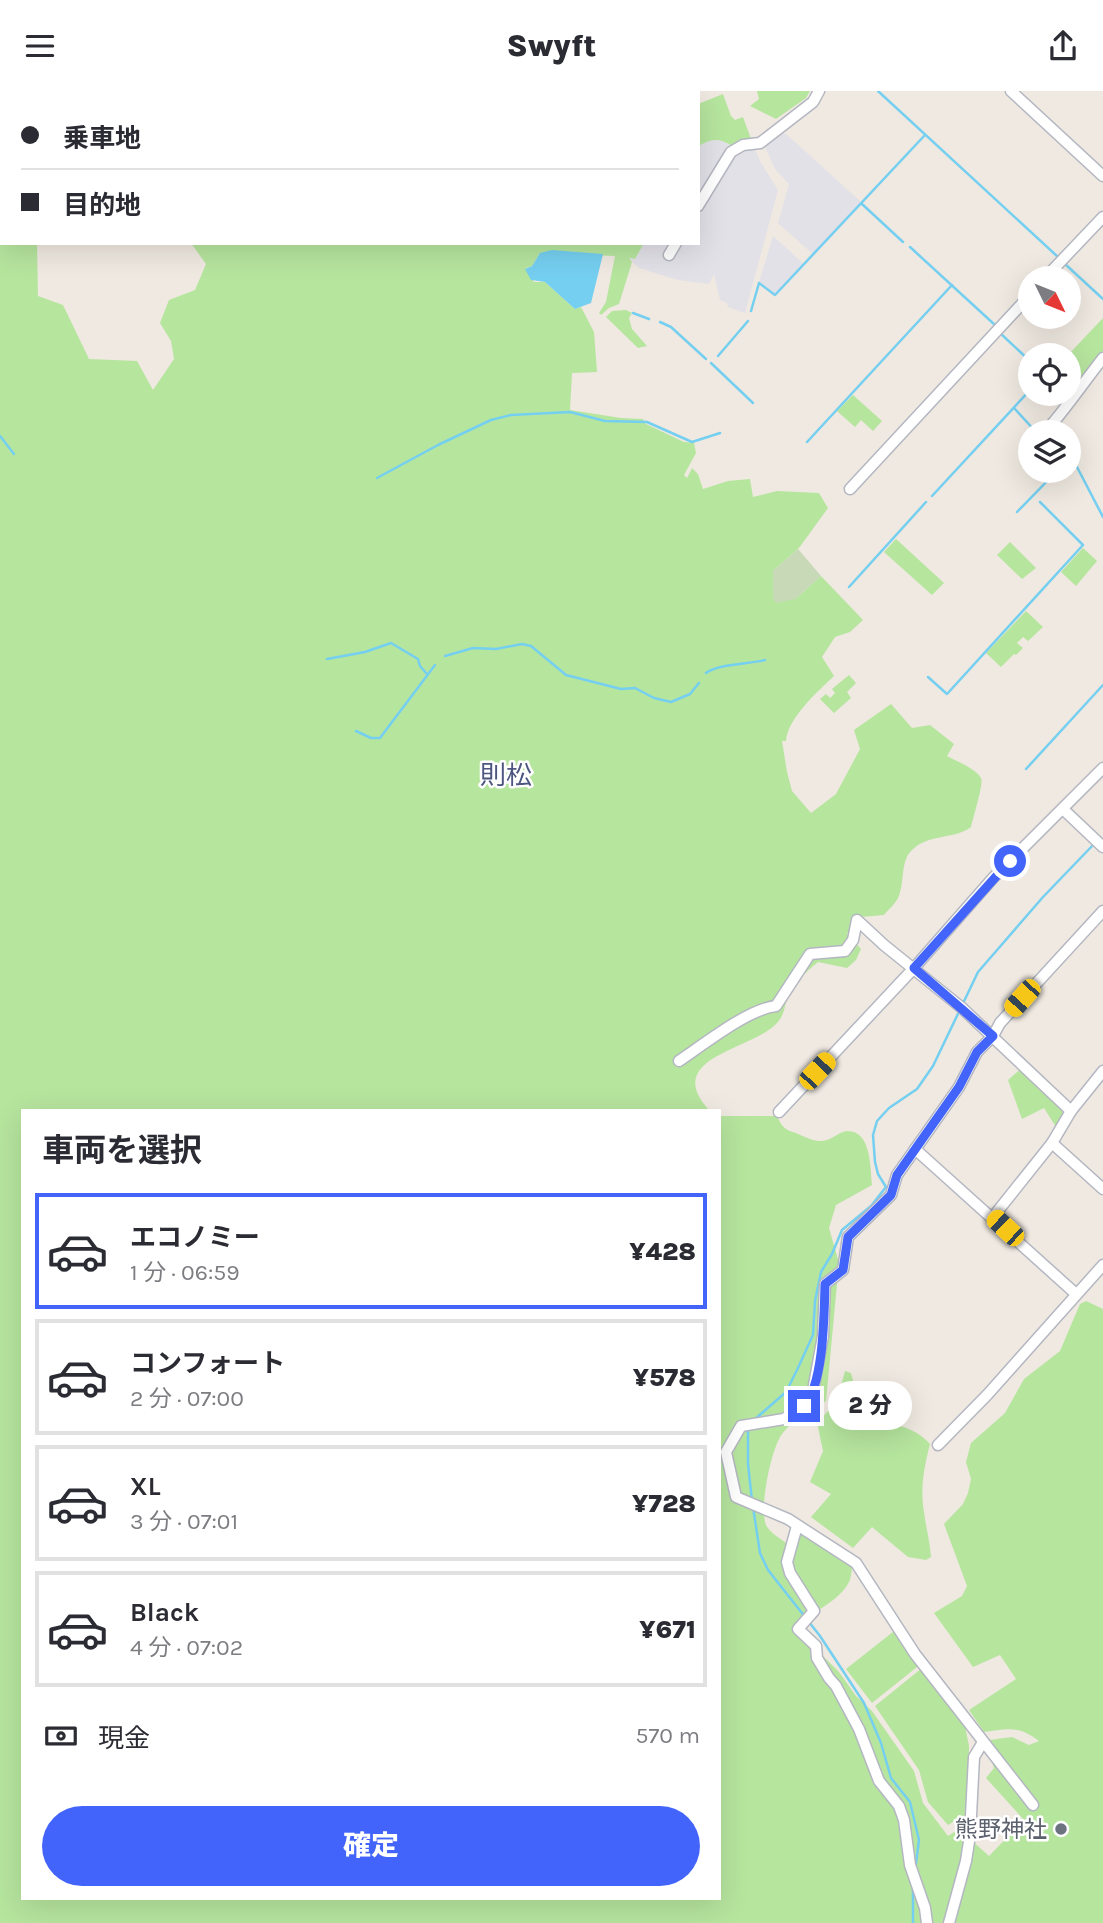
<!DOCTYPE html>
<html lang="ja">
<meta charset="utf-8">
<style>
body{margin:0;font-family:Karla,"Noto Sans JP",sans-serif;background:#f2f2f3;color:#2b2b33;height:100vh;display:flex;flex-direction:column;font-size:26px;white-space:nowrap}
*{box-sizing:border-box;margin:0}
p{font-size:23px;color:#7c7c81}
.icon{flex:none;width:38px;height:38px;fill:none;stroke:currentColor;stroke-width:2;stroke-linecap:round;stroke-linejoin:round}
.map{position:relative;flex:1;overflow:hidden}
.sheet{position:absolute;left:21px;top:1018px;width:700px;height:791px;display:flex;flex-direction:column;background:#fff;border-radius:0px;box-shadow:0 7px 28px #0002}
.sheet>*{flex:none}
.top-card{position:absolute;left:0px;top:0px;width:700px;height:154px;box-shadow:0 7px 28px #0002;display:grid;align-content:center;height:154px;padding:0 21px;background:#fff}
.needle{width:46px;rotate:133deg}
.tools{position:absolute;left:1018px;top:175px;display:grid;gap:14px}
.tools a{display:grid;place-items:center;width:63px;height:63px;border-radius:50%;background:#fff;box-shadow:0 7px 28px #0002;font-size:35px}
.end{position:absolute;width:32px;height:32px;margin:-16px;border:9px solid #4264fb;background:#fff;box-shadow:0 0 0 4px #fff}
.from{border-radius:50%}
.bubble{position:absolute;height:49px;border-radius:24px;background:#fff;box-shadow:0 7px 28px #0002;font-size:23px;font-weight:800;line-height:49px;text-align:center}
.car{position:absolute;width:21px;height:42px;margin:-21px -10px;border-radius:9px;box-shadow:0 0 5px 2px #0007;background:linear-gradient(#f5c518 24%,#345 0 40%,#f5c518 0 76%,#345 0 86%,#f5c518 0)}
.top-card b{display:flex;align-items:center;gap:24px;height:66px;font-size:26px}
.top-card b+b{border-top:2px solid #e1e1e2}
.top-card i{width:18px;height:18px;background:#2b2b33}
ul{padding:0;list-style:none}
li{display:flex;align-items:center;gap:21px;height:116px;margin:0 14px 10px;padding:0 7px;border:4px solid #e1e1e2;border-radius:0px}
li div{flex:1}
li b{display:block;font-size:26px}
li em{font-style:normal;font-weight:800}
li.current{border-color:#4264fb}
li>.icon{width:63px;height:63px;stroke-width:1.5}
h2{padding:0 21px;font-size:32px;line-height:84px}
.pay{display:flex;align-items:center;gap:18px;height:77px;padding:0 21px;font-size:26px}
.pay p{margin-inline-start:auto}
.action{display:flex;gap:14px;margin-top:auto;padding:14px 21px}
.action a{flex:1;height:80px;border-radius:42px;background:#4264fb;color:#fff;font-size:28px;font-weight:800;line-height:80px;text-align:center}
header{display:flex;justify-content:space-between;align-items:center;height:91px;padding:0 21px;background:#fff;font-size:32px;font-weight:800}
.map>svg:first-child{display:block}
.industrial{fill:#e3e1e8}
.green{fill:#b6e59e}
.cemetery{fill:#c8d9b8}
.water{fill:#75cff0}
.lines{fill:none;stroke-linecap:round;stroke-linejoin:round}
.stream{stroke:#75cff0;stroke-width:2.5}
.minor-casing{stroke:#b4b7c1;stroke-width:13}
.minor{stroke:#fff;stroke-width:10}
.route{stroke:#4264fb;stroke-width:9}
.worship-dot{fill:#6b7280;stroke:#fff;stroke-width:2.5}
.labels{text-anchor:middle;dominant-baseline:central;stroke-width:5;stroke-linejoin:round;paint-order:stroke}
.worship-label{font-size:23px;fill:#5b616d;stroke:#fff;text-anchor:end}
.quarter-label{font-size:26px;fill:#4d5680;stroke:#fff}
</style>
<header><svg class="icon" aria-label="menu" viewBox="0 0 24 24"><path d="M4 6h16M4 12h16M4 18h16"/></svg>Swyft<svg class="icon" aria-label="share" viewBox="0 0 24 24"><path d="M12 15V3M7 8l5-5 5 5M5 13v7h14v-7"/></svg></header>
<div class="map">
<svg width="1103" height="1832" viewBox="0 0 1103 1832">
<rect width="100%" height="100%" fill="#efe9e1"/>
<g class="industrial">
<path d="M 779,42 L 786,43 L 861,111 L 813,163 L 778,132 L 789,93 L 775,78 L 765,56 Z"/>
<path d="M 751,48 L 761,72 L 778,99 L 745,222 L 728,216 L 727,212 L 720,209 L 714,183 L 709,193 L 678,189 L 639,177 L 628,167 L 635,168 L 644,152 L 698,152 L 698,56 L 709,49 L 721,49 L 732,55 Z"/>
<path d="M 773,145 L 804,173 L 776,203 L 759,191 Z"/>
</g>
<g class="green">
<path d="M 168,0 L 620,0 L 625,2 L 168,2 Z"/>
<path d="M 757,0 L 810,0 L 806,7 L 776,28 L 750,15 L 759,8 Z"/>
<path d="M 723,3 L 731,25 L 735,29 L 743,26 L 751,48 L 732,55 C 719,47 711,47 698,56 L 698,13 Z"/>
<path d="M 0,142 L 2,152 L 37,152 L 38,205 L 63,214 L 89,268 L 137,270 L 153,299 L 174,268 L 171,250 L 160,232 L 169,209 L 195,199 L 206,173 L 191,152 L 644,152 L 635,168 L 629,167 L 632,171 L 619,213 L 609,217 L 601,224 L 599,222 L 606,211 L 615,165 L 540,162 L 532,175 L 526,177 L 534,191 L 545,191 L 575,218 L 581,216 L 594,241 L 597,281 L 572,282 L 570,319 L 621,327 L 643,328 L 646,333 L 684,351 L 694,352 L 696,362 L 684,384 L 687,387 L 692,377 L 698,383 L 703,398 L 728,390 L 750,388 L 753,406 L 777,400 L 819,402 L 828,417 L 799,457 L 773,480 L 795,508 L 821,485 L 863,529 L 850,541 L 835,546 L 822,566 L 834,585 C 818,600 787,628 786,650 L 782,650 L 787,681 L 792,700 L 811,722 L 836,703 L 860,658 L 854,639 L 891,613 L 912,637 L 930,634 L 954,653 L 947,665 C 956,670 975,677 981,687 C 984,692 973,727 971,736 C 954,749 928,742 911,760 C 900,772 905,792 898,807 C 895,813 888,819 884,824 L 860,826 L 847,843 L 861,858 L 856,869 L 847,877 L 818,871 C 805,882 793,892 787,908 C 784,918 784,925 776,933 C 751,959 660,967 710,1020 L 23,1020 L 23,1808 L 719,1808 L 719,1025 L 777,1025 C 782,1036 785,1039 796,1042 C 803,1045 814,1051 822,1050 C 831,1050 838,1041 847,1040 C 872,1040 870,1077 872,1094 L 836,1114 L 829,1137 L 839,1172 L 826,1310 C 810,1319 793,1328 782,1343 C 771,1358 759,1417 766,1434 C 770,1442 780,1447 786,1452 L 801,1434 L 837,1453 L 853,1466 C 852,1473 852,1482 850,1489 C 839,1513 810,1519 796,1538 L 839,1581 L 856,1605 L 872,1620 L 914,1680 L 923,1712 L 948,1745 L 959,1738 L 989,1765 L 1024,1729 L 986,1687 L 994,1677 L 990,1665 L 986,1662 L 990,1649 L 1012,1646 L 1029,1654 L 1039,1650 C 1018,1634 1008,1638 984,1641 L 969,1619 L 1016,1588 L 1000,1564 L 973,1576 L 934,1522 L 962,1505 L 967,1495 L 944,1433 L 963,1413 L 968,1402 L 971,1388 L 966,1371 L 971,1352 L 1005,1322 L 1024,1288 L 1060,1260 L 1080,1213 L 1086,1210 L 1103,1218 L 1103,1832 L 0,1832 Z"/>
<path d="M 626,219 L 632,222 L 629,227 L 632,238 L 647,255 L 638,257 L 606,226 L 612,220 Z"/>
<path d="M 1103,227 L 1103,260 L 1077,295 L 1073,296 L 1069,292 L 1068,264 Z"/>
<path d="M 853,304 L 882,330 L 873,340 L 861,329 L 855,336 L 837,320 Z"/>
<path d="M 896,448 L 944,492 L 932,504 L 884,461 Z"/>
<path d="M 1010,451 L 1036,477 L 1022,488 L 997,464 Z"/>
<path d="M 1083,457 L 1097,470 L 1076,495 L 1061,481 Z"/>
<path d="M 1026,520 L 1043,536 L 1028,550 L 1023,546 L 1017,552 L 1023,557 L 1016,564 L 1014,563 L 1001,576 L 986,562 Z"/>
<path d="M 849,584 L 856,592 L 847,601 L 851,607 L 834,622 L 820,608 L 826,603 L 830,607 L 835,602 L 832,598 Z"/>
<path d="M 1023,976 L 1068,1021 L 1056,1036 L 1044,1017 L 1022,1028 L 1008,989 Z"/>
<path d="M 845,1280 L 851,1282 C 855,1296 859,1318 870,1327 C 876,1333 884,1332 891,1333 C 906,1335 920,1342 930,1353 C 924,1376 920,1398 924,1421 C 926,1437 930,1451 931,1466 L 926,1469 L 908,1466 L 872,1436 L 853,1457 L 811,1426 L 831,1403 L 810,1391 L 823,1360 L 818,1336 L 819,1330 L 837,1310 Z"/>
<path d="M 898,1537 L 922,1572 L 872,1612 L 846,1578 Z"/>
<path d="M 922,1577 L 964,1630 L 969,1655 L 968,1722 L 948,1734 L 928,1711 L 919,1679 L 875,1615 Z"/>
</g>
<path class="cemetery" d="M 798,458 L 821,485 L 795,508 L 776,512 L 773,507 L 773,480 Z"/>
<path class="water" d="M 552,159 L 603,163 L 591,212 L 575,218 L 545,191 L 531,189 L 525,178 L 532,175 L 540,162 Z"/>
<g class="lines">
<g class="stream">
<path d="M 878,0 L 1058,166"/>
<path d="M 862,113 L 903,151"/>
<path d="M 910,156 L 995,234"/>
<path d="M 1065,173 L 1103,208"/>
<path d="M 751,220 L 759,192 L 775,204 L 925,44"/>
<path d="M 633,222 L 649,228"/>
<path d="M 660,231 L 671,236 L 706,268"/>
<path d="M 1000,242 L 1031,271"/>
<path d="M 718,265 L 748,230"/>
<path d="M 711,272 L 753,312"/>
<path d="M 1015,318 L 1036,341"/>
<path d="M 0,345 L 14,363"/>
<path d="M 807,351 L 952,194"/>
<path d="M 1077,376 L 1103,426"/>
<path d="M 377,387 L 438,354 L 491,329 L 511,324 L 570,321 L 605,330 L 647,331 L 692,351 L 720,342"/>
<path d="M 932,405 L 1031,298"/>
<path d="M 1017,421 L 1057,380"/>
<path d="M 849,496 L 926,411"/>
<path d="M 445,565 L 473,557 L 496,558 L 522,553 L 531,555 L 566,584 L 621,598 L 635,597 L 654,607 L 671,611 L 690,603 L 699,592"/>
<path d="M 327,568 L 365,561 L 391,552 L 418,568 L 420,575 L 427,583"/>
<path d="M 706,582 C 718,573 748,573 765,569"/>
<path d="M 928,586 L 947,603 L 1083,454 L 1040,411"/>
<path d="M 356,640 L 371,647 L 380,647 L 435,574"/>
<path d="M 1026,678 L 1103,594"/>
<path d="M 754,1329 L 786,1301 L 797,1279 L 813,1244 L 815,1210 L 821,1181 L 832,1163 L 842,1139 L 871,1115 L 886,1096 L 878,1083 L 875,1071 L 873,1044 L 877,1030 L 889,1017 L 917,998 L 933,975 L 978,881 L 1043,806 L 1094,753"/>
<path d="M 748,1336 L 748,1373 L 752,1410"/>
<path d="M 753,1416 L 760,1462 L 768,1479 L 820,1545 L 864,1612 L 881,1652 L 891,1687 L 910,1711 L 919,1749 L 915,1780"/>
<path d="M 913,1832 L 913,1793"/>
</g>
<defs>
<g id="minor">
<path d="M 1011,0 L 1103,85"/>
<path d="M 698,115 L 731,61 L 743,54 L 760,52 L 813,11 L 819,0"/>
<path d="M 669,164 L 676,152"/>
<path d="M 1045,187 L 1103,126"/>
<path d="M 1047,339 C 1067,316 1084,291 1103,267"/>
<path d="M 850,398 L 1031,203"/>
<path d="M 1063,718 L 1103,756"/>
<path d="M 679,970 C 703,954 748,918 776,915 L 810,863 L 845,860 L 853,849 L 857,829 L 884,854 L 962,917 L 1071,1020"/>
<path d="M 779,1021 L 914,877 L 993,787 L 1103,677"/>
<path d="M 1052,1052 L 1103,1098"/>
<path d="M 915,1058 L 1076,1203"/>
<path d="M 993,1126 L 1052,1052 L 1071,1020 L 1103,980"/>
<path d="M 938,1354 L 988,1303 L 1103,1174"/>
<path d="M 797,1435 L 787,1471 L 790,1482 L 814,1520 L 798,1538 L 816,1555 L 817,1567 L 829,1587 L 836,1595 L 859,1638 L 879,1690 L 899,1715 L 904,1729 L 910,1774 L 925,1817 L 927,1832"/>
<path d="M 1033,1714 L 915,1563 L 856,1472 L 788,1428 L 736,1406 L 726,1361 L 741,1335 L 784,1328 L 804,1315 L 812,1305 L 823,1245 L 825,1193 L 843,1179 L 848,1146 L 891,1104 L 897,1084 L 959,996 L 977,961 L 993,945 L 1000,932 L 1103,820"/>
<path d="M 949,1832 L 966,1770 L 970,1744 L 974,1666 L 983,1651"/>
</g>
</defs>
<use href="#minor" class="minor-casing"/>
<use href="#minor" class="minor"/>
</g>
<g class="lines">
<path class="route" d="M 804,1315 C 824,1293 824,1224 825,1193 L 843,1179 L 848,1146 L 891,1104 L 897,1084 L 959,996 L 977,961 L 993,945 L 914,877 L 1010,770"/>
</g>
<circle class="worship-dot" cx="1061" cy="1738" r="7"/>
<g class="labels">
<g class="worship-label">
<text x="1047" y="1738">熊野神社</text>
</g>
<g class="quarter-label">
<text x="506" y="684">則松</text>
</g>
</g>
</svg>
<div class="tools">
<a><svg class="needle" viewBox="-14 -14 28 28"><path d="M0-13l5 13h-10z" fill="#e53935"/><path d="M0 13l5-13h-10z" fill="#7c7c81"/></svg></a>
<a><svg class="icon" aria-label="locate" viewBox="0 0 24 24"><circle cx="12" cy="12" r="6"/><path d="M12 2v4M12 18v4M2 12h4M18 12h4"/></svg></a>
<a><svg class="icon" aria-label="layers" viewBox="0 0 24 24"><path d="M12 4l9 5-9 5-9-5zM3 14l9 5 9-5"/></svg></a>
</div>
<i class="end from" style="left:1010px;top:770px"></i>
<i class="end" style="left:804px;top:1315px"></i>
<div class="bubble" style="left:828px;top:1290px;width:84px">2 分</div>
<i class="car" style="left:1022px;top:907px;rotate:222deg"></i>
<i class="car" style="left:817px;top:980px;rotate:43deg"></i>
<i class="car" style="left:1005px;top:1137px;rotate:313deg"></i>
<div class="top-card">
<b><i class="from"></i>乗車地</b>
<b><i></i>目的地</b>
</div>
<section class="sheet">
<h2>車両を選択</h2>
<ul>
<li class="current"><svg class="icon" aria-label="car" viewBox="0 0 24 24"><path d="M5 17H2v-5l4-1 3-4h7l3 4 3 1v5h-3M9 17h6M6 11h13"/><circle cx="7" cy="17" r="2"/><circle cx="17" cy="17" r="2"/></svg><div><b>エコノミー</b><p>1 分 · 06:59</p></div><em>¥428</em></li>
<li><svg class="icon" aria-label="car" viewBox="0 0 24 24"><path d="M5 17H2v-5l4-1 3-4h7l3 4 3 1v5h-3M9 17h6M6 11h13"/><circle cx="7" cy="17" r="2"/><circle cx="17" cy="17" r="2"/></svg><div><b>コンフォート</b><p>2 分 · 07:00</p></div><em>¥578</em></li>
<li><svg class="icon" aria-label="car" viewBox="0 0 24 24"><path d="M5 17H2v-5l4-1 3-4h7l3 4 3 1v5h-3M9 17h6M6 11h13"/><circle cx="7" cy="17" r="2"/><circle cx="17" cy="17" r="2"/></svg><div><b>XL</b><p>3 分 · 07:01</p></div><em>¥728</em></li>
<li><svg class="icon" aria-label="car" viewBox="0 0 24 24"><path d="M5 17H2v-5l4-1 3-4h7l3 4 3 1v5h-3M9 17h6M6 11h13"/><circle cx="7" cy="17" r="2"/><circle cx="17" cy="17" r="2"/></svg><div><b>Black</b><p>4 分 · 07:02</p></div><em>¥671</em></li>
</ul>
<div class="pay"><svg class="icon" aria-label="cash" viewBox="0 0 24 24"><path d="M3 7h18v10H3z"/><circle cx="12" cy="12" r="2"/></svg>現金<p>570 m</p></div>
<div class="action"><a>確定</a></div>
</section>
</div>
